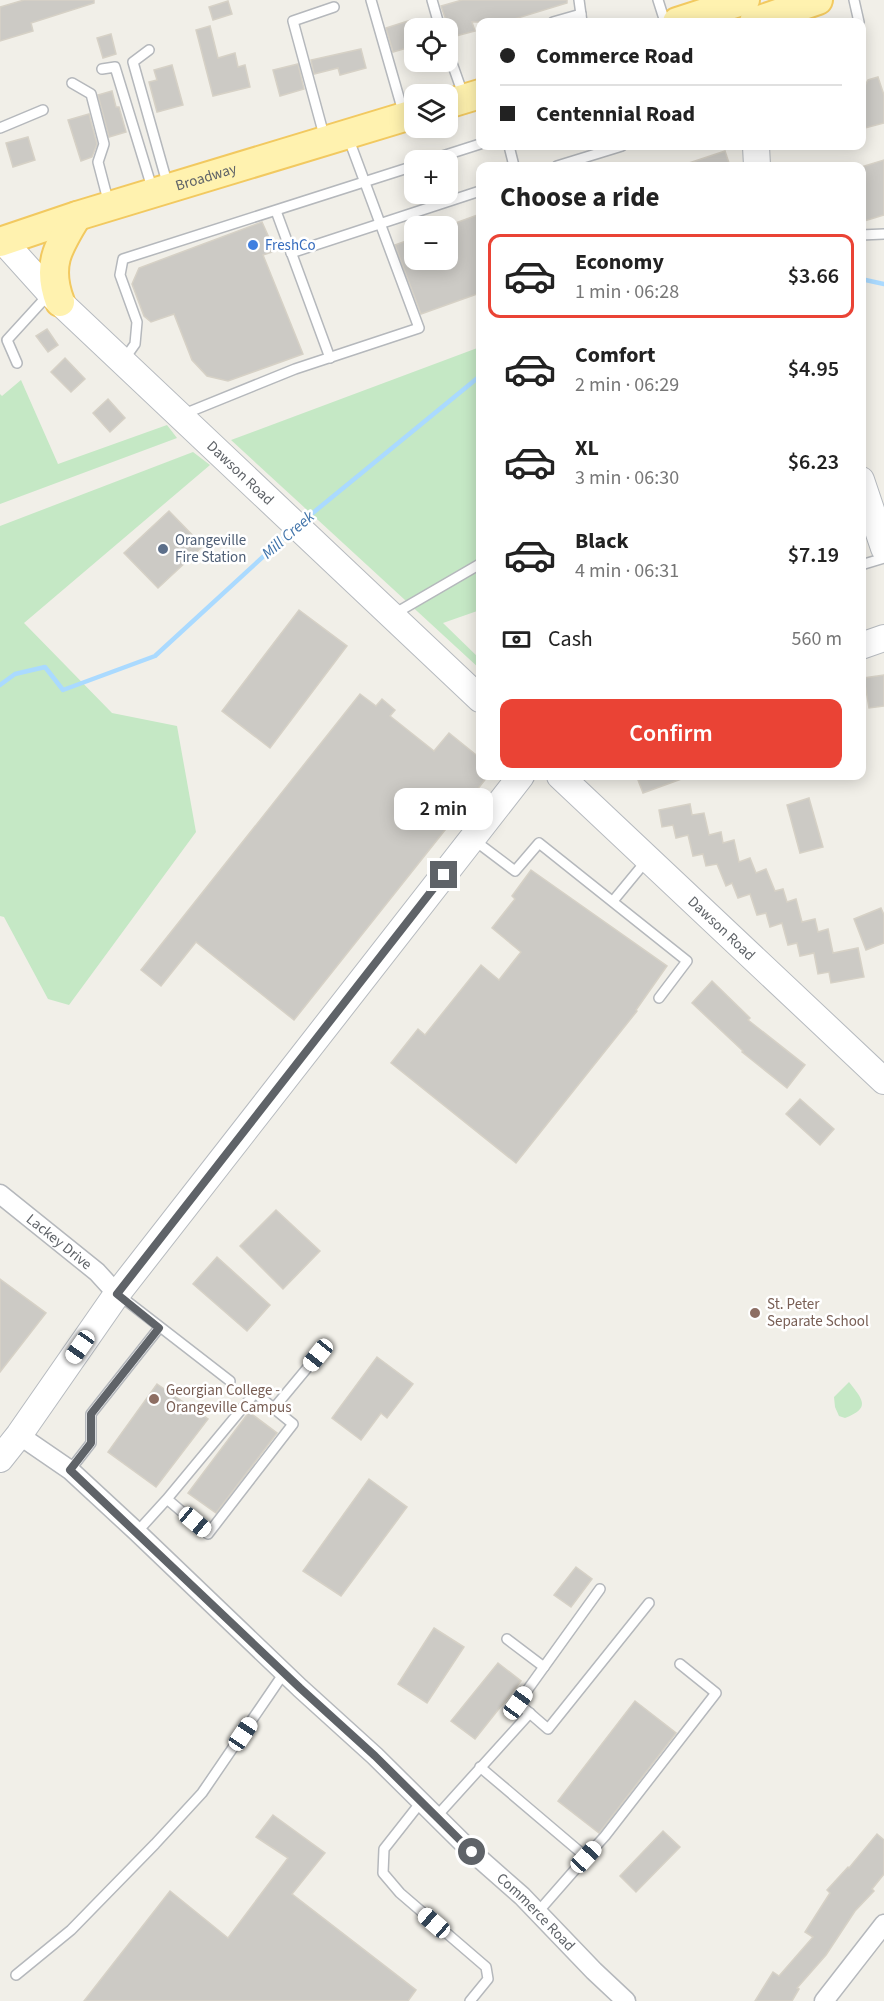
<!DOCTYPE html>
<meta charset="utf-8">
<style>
body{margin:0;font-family:"Source Sans 3",sans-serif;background:#f6f6f6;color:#222;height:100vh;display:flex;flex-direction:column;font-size:22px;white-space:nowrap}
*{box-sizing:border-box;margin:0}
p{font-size:20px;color:#767676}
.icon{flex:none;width:33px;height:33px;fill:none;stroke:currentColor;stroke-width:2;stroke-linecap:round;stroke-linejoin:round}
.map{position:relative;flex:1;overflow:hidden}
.panel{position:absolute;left:476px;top:162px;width:390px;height:618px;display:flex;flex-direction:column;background:#fff;border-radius:12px;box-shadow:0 3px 15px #0003}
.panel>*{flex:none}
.hud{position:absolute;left:476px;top:18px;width:390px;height:132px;border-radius:12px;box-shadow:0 3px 15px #0003;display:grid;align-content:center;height:132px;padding:0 24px;background:#fff}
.buttons{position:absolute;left:404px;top:18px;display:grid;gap:12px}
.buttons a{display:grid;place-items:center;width:54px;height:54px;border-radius:12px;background:#fff;box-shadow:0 3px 15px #0003;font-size:30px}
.end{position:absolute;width:27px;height:27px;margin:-14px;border:8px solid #5f6368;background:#fff;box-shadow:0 0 0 3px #fff}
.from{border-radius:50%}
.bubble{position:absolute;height:42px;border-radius:12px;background:#fff;box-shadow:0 3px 15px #0003;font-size:20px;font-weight:600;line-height:42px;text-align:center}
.car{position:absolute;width:18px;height:36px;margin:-18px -9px;border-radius:8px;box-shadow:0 0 4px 2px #0007;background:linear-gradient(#fff 24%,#345 0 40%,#fff 0 76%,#345 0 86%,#fff 0)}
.hud b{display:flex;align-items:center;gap:21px;height:57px;font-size:22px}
.hud b+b{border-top:2px solid #e0e0e0}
.hud i{width:15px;height:15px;background:#222}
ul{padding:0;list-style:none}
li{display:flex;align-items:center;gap:18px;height:84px;margin:0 12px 9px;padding:0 12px;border:3px solid transparent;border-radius:12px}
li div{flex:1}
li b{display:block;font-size:22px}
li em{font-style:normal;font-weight:600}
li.active{border-color:#ea4335}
li>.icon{width:54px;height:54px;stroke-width:1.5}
h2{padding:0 24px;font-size:27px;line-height:72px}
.pay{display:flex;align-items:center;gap:15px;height:66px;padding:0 24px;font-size:22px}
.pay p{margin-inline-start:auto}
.primary-button{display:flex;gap:12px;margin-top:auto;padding:12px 24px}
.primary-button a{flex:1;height:69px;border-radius:12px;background:#ea4335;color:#fff;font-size:24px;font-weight:600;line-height:69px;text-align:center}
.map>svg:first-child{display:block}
.green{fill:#c5e8c5}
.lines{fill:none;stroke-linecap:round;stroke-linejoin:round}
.stream{stroke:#aadaff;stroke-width:4.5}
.building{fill:#cccac5;stroke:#d6d1c6;stroke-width:1.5}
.lane-casing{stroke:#b5b8bc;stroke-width:12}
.street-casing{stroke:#b5b8bc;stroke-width:21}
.secondary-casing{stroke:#b6babf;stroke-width:28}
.primary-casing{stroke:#f2c960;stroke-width:32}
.lane{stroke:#fff;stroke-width:9}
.street{stroke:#fff;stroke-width:18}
.secondary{stroke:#fff;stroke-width:26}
.primary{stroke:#fff2af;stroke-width:28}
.route{stroke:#5f6368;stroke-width:8}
.shop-dot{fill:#3f7fe0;stroke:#fff;stroke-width:2}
.service-dot{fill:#5c6f8a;stroke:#fff;stroke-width:2}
.education-dot{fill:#8d6e63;stroke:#fff;stroke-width:2}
.labels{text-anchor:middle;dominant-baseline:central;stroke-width:5;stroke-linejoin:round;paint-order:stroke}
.street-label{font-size:15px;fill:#5f6368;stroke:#fff}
.shop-label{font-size:15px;fill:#366cbe;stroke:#fff;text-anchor:start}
.service-label{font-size:15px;fill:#4e5e75;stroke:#fff;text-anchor:start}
.education-label{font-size:15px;fill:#785e54;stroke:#fff;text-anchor:start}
.water-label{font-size:16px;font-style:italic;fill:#4174aa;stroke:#fff}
</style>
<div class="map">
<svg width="884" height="2001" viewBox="0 0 884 2001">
<rect width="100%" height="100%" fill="#f1efe8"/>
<g class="green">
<path d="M 480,347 L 480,610 L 443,623 L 480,659 L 480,669 L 231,440 Z"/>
<path d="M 21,380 L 58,464 L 167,425 L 177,438 L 0,504 L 0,394 L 2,396 Z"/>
<path d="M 193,452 L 210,465 L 24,623 L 112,713 L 177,726 L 196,832 L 69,1005 L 48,999 L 4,917 L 0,916 L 0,526 Z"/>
<path d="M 849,1382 C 863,1400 871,1408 845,1418 L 839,1416 L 835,1407 L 834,1397 Z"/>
</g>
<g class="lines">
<g class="stream">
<path d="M 861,279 L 884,284"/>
<path d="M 303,521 L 480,376"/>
<path d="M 0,685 L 15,674 L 45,667 L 63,690 L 155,656 L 290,532"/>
</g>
</g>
<g class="building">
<path d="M 24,0 L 94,0 L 94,3 L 31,23 L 33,31 L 0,41 L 0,7 Z"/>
<path d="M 462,0 L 567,0 L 567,3 L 505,22 L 472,22 L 475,31 L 452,37 L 441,6 Z"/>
<path d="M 228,1 L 232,14 L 213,20 L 209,7 Z"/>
<path d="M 414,19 L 414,46 L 393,52 L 386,28 Z"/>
<path d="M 210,26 L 218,58 L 235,53 L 238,67 L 245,65 L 250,87 L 213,96 L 196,30 Z"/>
<path d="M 111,34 L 116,54 L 103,58 L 97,38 Z"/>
<path d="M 361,49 L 366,68 L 340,75 L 338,68 L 314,74 L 311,60 Z"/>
<path d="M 298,64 L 304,89 L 280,96 L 273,70 Z"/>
<path d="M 172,65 L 183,105 L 157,112 L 149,82 L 157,80 L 154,70 Z"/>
<path d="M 878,77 L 884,95 L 884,123 L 861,129 L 861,93 L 868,80 Z"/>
<path d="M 112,91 L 116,107 L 119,107 L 126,132 L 109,137 L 98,95 Z"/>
<path d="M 89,114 L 97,144 L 92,157 L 81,161 L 68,120 Z"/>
<path d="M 28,137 L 35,160 L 13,167 L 6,143 Z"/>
<path d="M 725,151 L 730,166 L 687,166 L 686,164 Z"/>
<path d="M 884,160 L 884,215 L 861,222 L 861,167 Z"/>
<path d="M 480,214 L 480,293 L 421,314 L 395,245 L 414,238 L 414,260 L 447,260 L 447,226 Z"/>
<path d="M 262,222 L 275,251 L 263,255 L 303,354 L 228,381 L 207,376 L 192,360 L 174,314 L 151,322 L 144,316 L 132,284 L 139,268 Z"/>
<path d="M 47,329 L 58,345 L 48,352 L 36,336 Z"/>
<path d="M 65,358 L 85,379 L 71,392 L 51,372 Z"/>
<path d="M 108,399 L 125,418 L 110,432 L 93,413 Z"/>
<path d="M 169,511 L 203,546 L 158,588 L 124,553 Z"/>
<path d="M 299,610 L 347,646 L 270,748 L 222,711 Z"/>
<path d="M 884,675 L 884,706 L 869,708 L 864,678 Z"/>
<path d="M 360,694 L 376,706 L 382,699 L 395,710 L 390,716 L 434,751 L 449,733 L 480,758 L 480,776 L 488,776 L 294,1020 L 196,942 L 161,986 L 141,970 Z"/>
<path d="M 650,776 L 687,776 L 687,777 L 643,793 L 638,780 Z"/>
<path d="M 809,798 L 823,847 L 800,853 L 787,805 Z"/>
<path d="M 690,804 L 692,815 L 704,813 L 709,835 L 721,832 L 723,843 L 734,840 L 739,862 L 750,858 L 756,873 L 766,869 L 775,891 L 783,889 L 787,902 L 796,899 L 802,922 L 815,919 L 818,932 L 828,929 L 833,953 L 858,948 L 864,977 L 831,983 L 829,972 L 818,974 L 814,953 L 800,956 L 797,943 L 788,945 L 782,923 L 770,927 L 766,913 L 757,915 L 750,894 L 738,898 L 732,883 L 726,886 L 717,864 L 706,866 L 703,854 L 693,856 L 688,835 L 676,838 L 673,825 L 662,827 L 659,810 Z"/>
<path d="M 531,870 L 667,966 L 636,1010 L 637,1011 L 516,1163 L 391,1063 L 418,1029 L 425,1035 L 481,965 L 499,980 L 521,952 L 492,928 L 515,899 L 512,896 Z"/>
<path d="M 881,908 L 884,915 L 884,943 L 866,950 L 854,919 Z"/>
<path d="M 712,981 L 750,1018 L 748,1020 L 805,1065 L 787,1088 L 742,1052 L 743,1051 L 692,1003 Z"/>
<path d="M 800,1099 L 834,1129 L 820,1145 L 786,1114 Z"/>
<path d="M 276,1210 L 320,1251 L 283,1289 L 240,1246 Z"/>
<path d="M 217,1257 L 270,1305 L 247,1331 L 193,1284 Z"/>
<path d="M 0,1279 L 46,1313 L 0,1372 Z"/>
<path d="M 377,1357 L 413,1384 L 387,1418 L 381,1413 L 361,1440 L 332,1418 Z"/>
<path d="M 157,1384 L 208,1419 L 156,1487 L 108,1452 Z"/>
<path d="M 249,1412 L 277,1433 L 216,1513 L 188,1493 Z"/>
<path d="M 369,1479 L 407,1507 L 341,1596 L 303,1571 Z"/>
<path d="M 576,1567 L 592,1579 L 571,1607 L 554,1595 Z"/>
<path d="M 434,1628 L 464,1647 L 427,1703 L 398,1684 Z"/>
<path d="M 498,1663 L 521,1681 L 475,1739 L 451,1721 Z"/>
<path d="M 635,1701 L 676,1733 L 599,1833 L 558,1801 Z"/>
<path d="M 273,1815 L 325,1853 L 292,1894 L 416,1990 L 408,2001 L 84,2001 L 170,1891 L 228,1938 L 288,1858 L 256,1837 Z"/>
<path d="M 663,1831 L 680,1847 L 636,1892 L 620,1876 Z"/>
<path d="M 877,1834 L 884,1840 L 884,1874 L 872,1889 L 874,1891 L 855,1911 L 826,1955 L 797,1988 L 799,1989 L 792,2001 L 755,2001 L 773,1972 L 779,1976 L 813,1937 L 805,1932 L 830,1893 L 827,1890 L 848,1867 L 849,1868 Z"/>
</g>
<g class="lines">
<defs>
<g id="lane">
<path d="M 371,0 L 404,115"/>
<path d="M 432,0 L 440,28"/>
<path d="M 579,0 L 582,22"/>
<path d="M 658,0 L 665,22"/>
<path d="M 854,0 L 859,22"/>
<path d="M 553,22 L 581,14"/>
<path d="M 447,49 L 464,97"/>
<path d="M 149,50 L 133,62 L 168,186"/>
<path d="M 102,69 L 115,67 L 153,191"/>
<path d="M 72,83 L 91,94 L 104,144 L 98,162 L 109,204"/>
<path d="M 0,128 L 43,110"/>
<path d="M 325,139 L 293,21 L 334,7"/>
<path d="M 509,146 L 514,166"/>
<path d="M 430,160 L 480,144"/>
<path d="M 557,166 L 622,146"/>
<path d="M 276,211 L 330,358"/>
<path d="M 861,235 L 884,234"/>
<path d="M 291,253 L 480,191"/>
<path d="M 123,361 L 135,344 L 137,322 L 120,275 L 123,259 L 414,166"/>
<path d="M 17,363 L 7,340 L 49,294"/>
<path d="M 184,414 L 295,369 L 419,328 L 348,137"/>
<path d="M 861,565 L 884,558"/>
<path d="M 394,614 L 480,564"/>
<path d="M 474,840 L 515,871 L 539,843 L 687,961 L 659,998"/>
<path d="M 613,901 L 646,861"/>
<path d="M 119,1295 L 230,1381"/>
<path d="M 274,1408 L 318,1355"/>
<path d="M 70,1470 L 91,1443 L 91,1414 L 159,1328"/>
<path d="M 137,1532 L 167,1499 L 208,1534 L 293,1424 L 255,1393 L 167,1499"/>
<path d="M 600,1589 L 518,1703 L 548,1729 L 649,1603"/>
<path d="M 507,1639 L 544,1667"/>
<path d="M 480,1767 L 586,1857 L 537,1913"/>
<path d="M 421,1802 L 384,1849 L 383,1873 L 400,1893 L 486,1967 L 488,1979 L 470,2001"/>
<path d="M 436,1817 L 530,1713"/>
<path d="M 586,1857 L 605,1836 L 716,1693 L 680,1664"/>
<path d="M 16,1975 L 71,1930 L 155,1844 L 202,1793 L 284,1673"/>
</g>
<g id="street">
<path id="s1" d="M 0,1194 L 97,1272 L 117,1294"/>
<path id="s2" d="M 19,1435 L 70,1470 L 137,1532 L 300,1688 L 375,1756 L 472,1852 L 522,1896 L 594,1971 L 626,2001"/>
<path d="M 824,2001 L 884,1924"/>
</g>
<g id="secondary">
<path d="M 756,146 L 757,166"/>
<path id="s3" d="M 3,241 L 50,293 L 480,699"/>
<path d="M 861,480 L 884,548"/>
<path d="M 861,646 L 884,638"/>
<path id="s4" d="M 560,776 L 884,1081"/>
<path d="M 0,1459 L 19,1435 L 117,1294 L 521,776"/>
</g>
<g id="primary">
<path d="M 677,22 L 745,0"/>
<path d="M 754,22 L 818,0"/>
<path d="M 447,104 L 480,94"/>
<path id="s5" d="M 0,242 L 77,216 L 414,114"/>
<path d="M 60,302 C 46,265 58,247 77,216"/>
</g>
</defs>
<use href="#lane" class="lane-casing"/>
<use href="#street" class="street-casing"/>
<use href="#secondary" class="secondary-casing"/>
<use href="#primary" class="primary-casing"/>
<use href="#lane" class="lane"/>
<use href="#street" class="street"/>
<use href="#secondary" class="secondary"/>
<use href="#primary" class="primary"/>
</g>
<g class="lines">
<path class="route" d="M 444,875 L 117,1294 L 159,1328 L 91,1414 L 91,1443 L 70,1470 L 300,1688 L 375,1756 L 472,1852"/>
</g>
<circle class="shop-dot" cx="253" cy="245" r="6"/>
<circle class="service-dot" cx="163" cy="549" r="6"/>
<g class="education-dot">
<circle cx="755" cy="1313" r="6"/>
<circle cx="154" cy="1399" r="6"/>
</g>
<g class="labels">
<g class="street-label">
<text stroke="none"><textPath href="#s5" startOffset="216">Broadway</textPath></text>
<text stroke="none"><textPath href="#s3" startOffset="332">Dawson Road</textPath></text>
<text stroke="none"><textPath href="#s4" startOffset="222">Dawson Road</textPath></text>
<text stroke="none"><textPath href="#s1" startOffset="76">Lackey Drive</textPath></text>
<text stroke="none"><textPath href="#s2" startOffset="704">Commerce Road</textPath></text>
</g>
<g class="shop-label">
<text x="265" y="245">FreshCo</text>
</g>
<g class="service-label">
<text x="175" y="540">Orangeville<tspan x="175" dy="17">Fire Station</tspan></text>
</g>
<g class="education-label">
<text x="767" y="1304">St. Peter<tspan x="767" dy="17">Separate School</tspan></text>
<text x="166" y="1390">Georgian College -<tspan x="166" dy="17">Orangeville Campus</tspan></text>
</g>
<g class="water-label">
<text transform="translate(288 535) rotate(-41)">Mill Creek</text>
</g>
</g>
</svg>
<div class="buttons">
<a><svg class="icon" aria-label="locate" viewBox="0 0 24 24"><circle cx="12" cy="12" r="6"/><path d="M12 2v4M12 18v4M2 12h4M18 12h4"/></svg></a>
<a><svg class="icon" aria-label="layers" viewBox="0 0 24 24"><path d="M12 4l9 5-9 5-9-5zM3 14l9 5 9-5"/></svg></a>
<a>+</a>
<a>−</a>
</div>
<i class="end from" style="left:472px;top:1852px"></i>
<i class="end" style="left:444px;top:875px"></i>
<div class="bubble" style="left:394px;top:788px;width:99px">2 min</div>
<i class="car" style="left:80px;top:1347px;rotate:215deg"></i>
<i class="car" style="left:318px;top:1355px;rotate:219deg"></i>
<i class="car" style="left:195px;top:1522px;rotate:130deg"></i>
<i class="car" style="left:518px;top:1703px;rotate:36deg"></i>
<i class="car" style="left:243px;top:1734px;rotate:34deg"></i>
<i class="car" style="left:586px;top:1857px;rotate:43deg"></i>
<i class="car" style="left:434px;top:1923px;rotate:311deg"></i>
<div class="hud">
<b><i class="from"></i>Commerce Road</b>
<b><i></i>Centennial Road</b>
</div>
<section class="panel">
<h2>Choose a ride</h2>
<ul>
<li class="active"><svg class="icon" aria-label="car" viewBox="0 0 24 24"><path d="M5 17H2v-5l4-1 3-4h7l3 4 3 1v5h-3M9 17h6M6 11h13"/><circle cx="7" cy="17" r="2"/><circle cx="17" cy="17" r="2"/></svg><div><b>Economy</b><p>1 min · 06:28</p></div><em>$3.66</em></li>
<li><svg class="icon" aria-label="car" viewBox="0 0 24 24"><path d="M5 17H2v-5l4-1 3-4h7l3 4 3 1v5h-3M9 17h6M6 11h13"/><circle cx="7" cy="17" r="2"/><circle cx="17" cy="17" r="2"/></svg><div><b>Comfort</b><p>2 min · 06:29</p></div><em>$4.95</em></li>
<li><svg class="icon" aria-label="car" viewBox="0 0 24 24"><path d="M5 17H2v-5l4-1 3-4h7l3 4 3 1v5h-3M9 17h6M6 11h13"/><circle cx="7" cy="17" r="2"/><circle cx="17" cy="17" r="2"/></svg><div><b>XL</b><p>3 min · 06:30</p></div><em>$6.23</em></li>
<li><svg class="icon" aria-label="car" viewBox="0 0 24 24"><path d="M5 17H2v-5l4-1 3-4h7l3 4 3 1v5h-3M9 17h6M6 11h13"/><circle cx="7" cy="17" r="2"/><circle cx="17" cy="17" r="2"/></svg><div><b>Black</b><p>4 min · 06:31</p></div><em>$7.19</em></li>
</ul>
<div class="pay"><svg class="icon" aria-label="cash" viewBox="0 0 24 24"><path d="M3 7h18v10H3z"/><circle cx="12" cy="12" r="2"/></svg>Cash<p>560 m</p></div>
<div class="primary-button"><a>Confirm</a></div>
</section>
</div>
